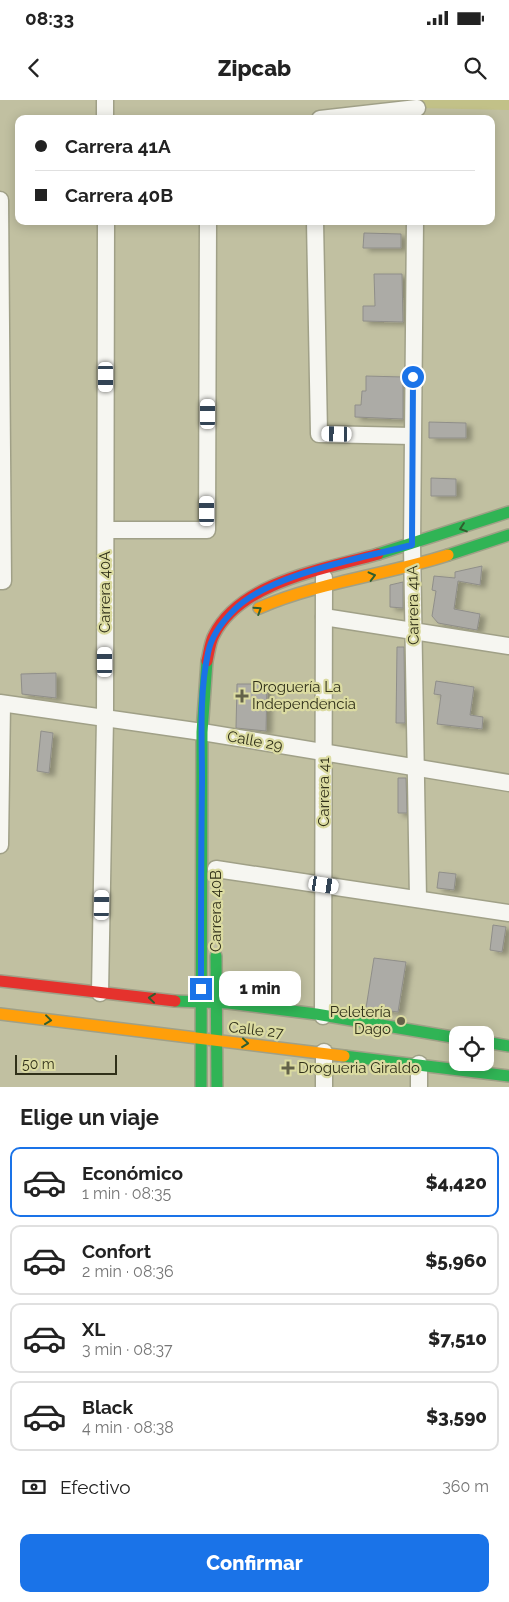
<!DOCTYPE html>
<html lang="es">
<meta charset="utf-8">
<style>
body{margin:0;font-family:Raleway,sans-serif;background:#f6f6f6;color:#222;height:100vh;display:flex;flex-direction:column;font-size:19px;white-space:nowrap}
*{box-sizing:border-box;margin:0}
p{font-size:16px;color:#767676}
.icon{flex:none;width:28px;height:28px;fill:none;stroke:currentColor;stroke-width:2;stroke-linecap:round;stroke-linejoin:round}
.map{position:relative;height:987px;overflow:hidden}
.panel{display:flex;flex-direction:column;background:#fff;flex:1}
.panel>*{flex:none}
.guide{position:absolute;left:15px;top:15px;width:480px;height:110px;border-radius:10px;box-shadow:0 2px 12px #0003;display:grid;align-content:center;height:110px;padding:0 20px;background:#fff}
.buttons{position:absolute;left:449px;top:926px;display:grid;gap:10px}
.buttons a{display:grid;place-items:center;width:45px;height:45px;border-radius:10px;background:#fff;box-shadow:0 2px 12px #0003;font-size:25px}
.scale{position:absolute;left:15px;bottom:12px;width:102px;box-sizing:border-box;padding-left:5px;border:2px solid #303019;border-top:0;font-size:14px;line-height:18px;white-space:nowrap;color:#303019;-webkit-text-stroke:4px #dbdba1;paint-order:stroke}
.end{position:absolute;width:22px;height:22px;margin:-11px;border:6px solid #1a73e8;background:#fff;box-shadow:0 0 0 2px #fff}
.from{border-radius:50%}
.bubble{position:absolute;height:35px;border-radius:10px;background:#fff;box-shadow:0 2px 12px #0003;font-size:16px;font-weight:800;line-height:35px;text-align:center}
.car{position:absolute;width:15px;height:30px;margin:-15px -8px;border-radius:6px;box-shadow:0 0 4px 1px #0007;background:linear-gradient(#fff 24%,#345 0 40%,#fff 0 76%,#345 0 86%,#fff 0)}
.guide b{display:flex;align-items:center;gap:18px;height:48px;font-size:19px}
.guide b+b{border-top:1px solid #e0e0e0}
.guide i{width:12px;height:12px;background:#222}
ul{padding:0;list-style:none}
li{display:flex;align-items:center;gap:15px;height:70px;margin:0 10px 8px;padding:0 10px;border:2px solid #e0e0e0;border-radius:10px}
li div{flex:1}
li b{display:block;font-size:19px}
li em{font-style:normal;font-weight:800}
li.active{border-color:#1a73e8}
li>.icon{width:45px;height:45px;stroke-width:1.5}
h2{padding:0 20px;font-size:22px;line-height:60px}
.pay{display:flex;align-items:center;gap:12px;height:55px;padding:0 20px;font-size:19px}
.pay p{margin-inline-start:auto}
.primary-button{display:flex;gap:10px;margin-top:auto;padding:10px 20px}
.primary-button a{flex:1;height:58px;border-radius:10px;background:#1a73e8;color:#fff;font-size:20px;font-weight:800;line-height:58px;text-align:center}
.status{display:flex;justify-content:space-between;align-items:center;height:35px;padding:0 25px;background:#fff;direction:ltr}
.status svg{height:14px;fill:currentColor}
header{display:flex;justify-content:space-between;align-items:center;height:65px;padding:0 20px;background:#fff;font-size:22px;font-weight:800}
.map>svg:first-child{display:block}
.green{fill:#c2c188}
.building{fill:#acaba6;stroke:#8f8e89;filter:url(#shadow)}
.lines{fill:none;stroke-linecap:round;stroke-linejoin:round}
.street-casing{stroke:#a0a087;stroke-width:19}
.fast-casing{stroke:#a0a087;stroke-width:14}
.slow-casing{stroke:#a0a087;stroke-width:14}
.jam-casing{stroke:#a0a087;stroke-width:14}
.street{stroke:#f6f6f1;stroke-width:16}
.fast{stroke:#30b455;stroke-width:11}
.slow{stroke:#ff9f0a;stroke-width:11}
.jam{stroke:#e5322d;stroke-width:11}
.oneway{stroke:#305e2e}
.route{stroke:#1a73e8;stroke-width:6}
.poi-dot{fill:#636249;stroke:#dbdba1;stroke-width:2}
.labels{text-anchor:middle;dominant-baseline:central;stroke-width:4.5;stroke-linejoin:round;paint-order:stroke}
.street-label{font-size:15px;fill:#303019;stroke:#dbdba1}
.poi-label{font-size:15px;fill:#303019;stroke:#dbdba1;text-anchor:start}
</style>
<div class="status"><b>08:33</b><svg viewBox="0 0 49 12"><path d="M0 12V9h3v3zM5 12V6h3v6zM10 12V3h3v9zM15 12V0h3v12zM26 1h20v11H26zM47 4h2v5h-2z"/></svg></div>
<header><svg class="icon" aria-label="back" viewBox="0 0 24 24"><path d="M15 5l-7 7 7 7"/></svg>Zipcab<svg class="icon" aria-label="search" viewBox="0 0 24 24"><circle cx="10" cy="10" r="6"/><path d="M15 15l6 6"/></svg></header>
<div class="map">
<svg width="509" height="987" viewBox="0 0 509 987">
<defs>
<filter id="shadow"><feDropShadow dx="5.5" dy="3" stdDeviation="2.5" flood-color="#0004"/></filter>
</defs>
<rect width="100%" height="100%" fill="#c1c0a1"/>
<path class="green" d="M 417,0 L 509,0 L 509,10 L 417,8 Z"/>
<g class="building">
<path d="M 364,133 L 401,134 L 401,148 L 363,148 Z"/>
<path d="M 374,174 L 402,174 L 403,222 L 363,221 L 363,206 L 375,206 Z"/>
<path d="M 366,276 L 403,277 L 403,319 L 355,317 L 355,305 L 361,305 L 362,291 L 366,291 Z"/>
<path d="M 429,322 L 466,323 L 466,338 L 429,338 Z"/>
<path d="M 431,378 L 456,379 L 456,396 L 431,396 Z"/>
<path d="M 482,466 L 480,485 L 458,481 L 454,509 L 480,514 L 477,530 L 438,523 L 432,516 L 436,491 L 432,490 L 434,476 L 455,478 L 455,472 Z"/>
<path d="M 403,482 L 403,508 L 390,507 L 390,485 Z"/>
<path d="M 397,547 L 404,547 L 405,623 L 396,623 Z"/>
<path d="M 56,573 L 56,598 L 22,594 L 21,574 Z"/>
<path d="M 436,581 L 474,587 L 470,615 L 483,617 L 482,629 L 437,624 L 441,595 L 434,594 Z"/>
<path d="M 237,584 L 267,584 L 266,631 L 236,628 Z"/>
<path d="M 41,631 L 53,633 L 49,673 L 37,671 Z"/>
<path d="M 398,678 L 406,678 L 407,713 L 398,713 Z"/>
<path d="M 439,772 L 456,774 L 454,790 L 437,788 Z"/>
<path d="M 493,825 L 506,827 L 502,852 L 490,850 Z"/>
<path d="M 374,858 L 406,862 L 398,912 L 366,908 Z"/>
<path d="M 240,875 L 273,877 L 272,895 L 238,891 Z"/>
</g>
<g class="lines">
<defs>
<g id="street">
<path d="M 105,0 L 105,19"/>
<path d="M 320,19 L 417,8"/>
<path d="M 0,100 L 3,481 L 0,481"/>
<path d="M 315,121 L 319,334 L 412,336"/>
<path d="M 415,121 L 412,445 L 418,799"/>
<path d="M 106,430 L 207,430 L 208,121"/>
<path d="M 324,517 L 509,546"/>
<path d="M 0,603 L 202,632 L 509,683"/>
<path d="M 0,745 L 2,604"/>
<path d="M 216,769 L 509,813"/>
<path d="M 100,893 L 105,618 L 106,121"/>
<path d="M 323,916 L 324,478"/>
<path d="M 324,987 L 324,952"/>
<path d="M 419,987 L 419,964"/>
</g>
<g id="fast">
<path d="M 378,454 L 509,412"/>
<path d="M 448,455 L 509,435"/>
<path d="M 216,856 L 217,987"/>
<path d="M 175,901 L 228,903 L 316,914 L 458,938"/>
<path d="M 485,942 L 509,946"/>
<path d="M 344,956 L 509,976"/>
<path d="M 201,987 L 202,632 L 207,561"/>
</g>
<g id="slow">
<path d="M 259,508 C 319,482 386,475 448,455"/>
<path d="M 0,914 L 344,956"/>
</g>
<g id="jam">
<path d="M 207,561 C 209,553 210,542 214,535 C 241,481 326,469 378,454"/>
<path d="M 0,881 L 175,901"/>
</g>
</defs>
<use href="#street" class="street-casing"/>
<use href="#fast" class="fast-casing"/>
<use href="#slow" class="slow-casing"/>
<use href="#jam" class="jam-casing"/>
<use href="#street" class="street"/>
<use href="#fast" class="fast"/>
<use href="#slow" class="slow"/>
<use href="#jam" class="jam"/>
</g>
<defs><path id="oneway-chevron" d="M-2-3.5L2.5 0L-2 3.5" fill="none" stroke-width="1.6" stroke-linecap="round" stroke-linejoin="round" transform="scale(1.25)"/></defs>
<g class="oneway">
<use href="#oneway-chevron" transform="translate(463 428) rotate(161)"/>
<use href="#oneway-chevron" transform="translate(372 476) rotate(-14)"/>
<use href="#oneway-chevron" transform="translate(258 510) rotate(-33)"/>
<use href="#oneway-chevron" transform="translate(152 898) rotate(-174)"/>
<use href="#oneway-chevron" transform="translate(48 920) rotate(7)"/>
<use href="#oneway-chevron" transform="translate(245 943) rotate(6)"/>
</g>
<g class="lines">
<path class="route" d="M 201,889 C 201,820 201,750 202,681 C 202,639 199,594 208,553 C 211,537 222,522 233,511 C 268,474 363,458 412,445 L 413,277"/>
</g>
<g class="poi-dot">
<path d="M239.5 588.5h5v5h5v5h-5v5h-5v-5h-5v-5h5z"/>
<circle cx="401" cy="921" r="5"/>
<path d="M285.5 960.5h5v5h5v5h-5v5h-5v-5h-5v-5h5z"/>
</g>
<g class="labels">
<g class="street-label">
<text transform="translate(105 492) rotate(-90)">Carrera 40A</text>
<text transform="translate(413 505) rotate(-91)">Carrera 41A</text>
<text transform="translate(255 641) rotate(10)">Calle 29</text>
<text transform="translate(324 692) rotate(-90)">Carrera 41</text>
<text transform="translate(216 811) rotate(-90)">Carrera 40B</text>
<text transform="translate(256 930) rotate(6)">Calle 27</text>
</g>
<g class="poi-label">
<text x="252" y="587">Droguería La<tspan x="252" dy="17">Independencia</tspan></text>
<text x="391" y="912" text-anchor="end">Peletería<tspan x="391" dy="17">Dago</tspan></text>
<text x="298" y="968">Drogueria Giraldo</text>
</g>
</g>
</svg>
<div class="buttons">
<a><svg class="icon" aria-label="locate" viewBox="0 0 24 24"><circle cx="12" cy="12" r="6"/><path d="M12 2v4M12 18v4M2 12h4M18 12h4"/></svg></a>
</div>
<div class="scale">50 m</div>
<i class="end from" style="left:413px;top:277px"></i>
<i class="end" style="left:201px;top:889px"></i>
<div class="bubble" style="left:219px;top:871px;width:82px">1 min</div>
<i class="car" style="left:106px;top:277px;rotate:180deg"></i>
<i class="car" style="left:208px;top:314px;rotate:0deg"></i>
<i class="car" style="left:337px;top:334px;rotate:271deg"></i>
<i class="car" style="left:207px;top:411px;rotate:0deg"></i>
<i class="car" style="left:105px;top:562px;rotate:0deg"></i>
<i class="car" style="left:324px;top:785px;rotate:99deg"></i>
<i class="car" style="left:102px;top:805px;rotate:1deg"></i>
<div class="guide">
<b><i class="from"></i>Carrera 41A</b>
<b><i></i>Carrera 40B</b>
</div>
</div>
<section class="panel">
<h2>Elige un viaje</h2>
<ul>
<li class="active"><svg class="icon" aria-label="car" viewBox="0 0 24 24"><path d="M5 17H2v-5l4-1 3-4h7l3 4 3 1v5h-3M9 17h6M6 11h13"/><circle cx="7" cy="17" r="2"/><circle cx="17" cy="17" r="2"/></svg><div><b>Económico</b><p>1 min · 08:35</p></div><em>$4,420</em></li>
<li><svg class="icon" aria-label="car" viewBox="0 0 24 24"><path d="M5 17H2v-5l4-1 3-4h7l3 4 3 1v5h-3M9 17h6M6 11h13"/><circle cx="7" cy="17" r="2"/><circle cx="17" cy="17" r="2"/></svg><div><b>Confort</b><p>2 min · 08:36</p></div><em>$5,960</em></li>
<li><svg class="icon" aria-label="car" viewBox="0 0 24 24"><path d="M5 17H2v-5l4-1 3-4h7l3 4 3 1v5h-3M9 17h6M6 11h13"/><circle cx="7" cy="17" r="2"/><circle cx="17" cy="17" r="2"/></svg><div><b>XL</b><p>3 min · 08:37</p></div><em>$7,510</em></li>
<li><svg class="icon" aria-label="car" viewBox="0 0 24 24"><path d="M5 17H2v-5l4-1 3-4h7l3 4 3 1v5h-3M9 17h6M6 11h13"/><circle cx="7" cy="17" r="2"/><circle cx="17" cy="17" r="2"/></svg><div><b>Black</b><p>4 min · 08:38</p></div><em>$3,590</em></li>
</ul>
<div class="pay"><svg class="icon" aria-label="cash" viewBox="0 0 24 24"><path d="M3 7h18v10H3z"/><circle cx="12" cy="12" r="2"/></svg>Efectivo<p>360 m</p></div>
<div class="primary-button"><a>Confirmar</a></div>
</section>
